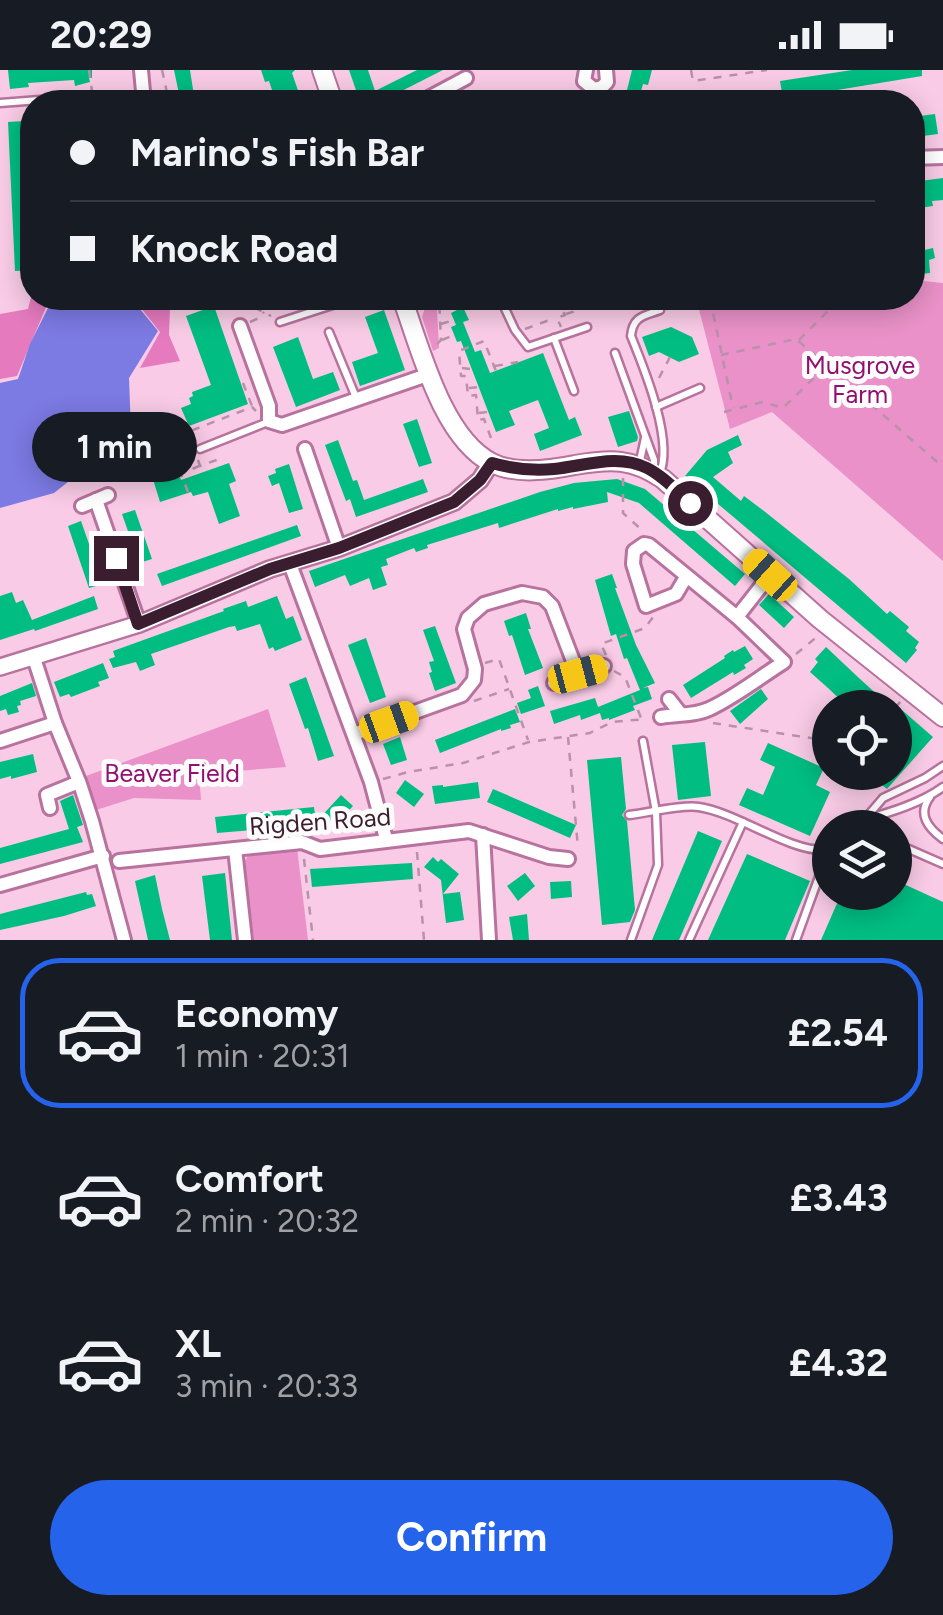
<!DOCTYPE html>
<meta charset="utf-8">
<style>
body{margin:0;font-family:Figtree,sans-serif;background:#242831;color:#f1f3f6;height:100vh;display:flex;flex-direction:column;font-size:38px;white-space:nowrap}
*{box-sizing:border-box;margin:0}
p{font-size:32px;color:#9ea1a6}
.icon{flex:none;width:55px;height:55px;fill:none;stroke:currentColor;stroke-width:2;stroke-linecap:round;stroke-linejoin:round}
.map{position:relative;height:870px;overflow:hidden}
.details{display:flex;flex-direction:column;background:#171b24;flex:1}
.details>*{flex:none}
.hud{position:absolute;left:20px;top:20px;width:905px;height:220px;border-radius:40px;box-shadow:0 5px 25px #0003;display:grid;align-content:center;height:220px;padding:0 50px;background:#171b24}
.buttons{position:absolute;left:812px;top:620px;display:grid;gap:20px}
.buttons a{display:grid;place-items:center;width:100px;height:100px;border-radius:50%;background:#171b24;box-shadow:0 5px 25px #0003;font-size:50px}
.end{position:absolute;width:45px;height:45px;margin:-22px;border:12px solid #3a1d2f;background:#fff;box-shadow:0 0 0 5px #fff}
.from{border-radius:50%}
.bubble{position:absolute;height:70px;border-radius:35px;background:#171b24;box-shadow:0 5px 25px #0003;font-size:32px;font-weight:700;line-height:70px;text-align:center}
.car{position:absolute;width:30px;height:60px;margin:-30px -15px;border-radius:12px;box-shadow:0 0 8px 2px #0007;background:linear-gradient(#f5c518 24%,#345 0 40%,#f5c518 0 76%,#345 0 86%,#f5c518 0)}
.hud b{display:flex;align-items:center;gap:35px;height:95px;font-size:38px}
.hud b+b{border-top:2px solid #363941}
.hud i{width:25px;height:25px;background:#f1f3f6}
ul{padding:18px 0 0;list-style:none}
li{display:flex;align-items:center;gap:30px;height:150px;margin:0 20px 15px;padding:0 30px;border:5px solid transparent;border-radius:40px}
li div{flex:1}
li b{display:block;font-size:38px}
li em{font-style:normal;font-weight:700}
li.current{border-color:#2563eb}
li>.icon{width:90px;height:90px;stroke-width:1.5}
.button{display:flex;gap:20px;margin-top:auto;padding:20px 50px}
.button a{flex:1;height:115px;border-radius:60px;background:#2563eb;color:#fff;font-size:40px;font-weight:700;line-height:115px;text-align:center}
.status{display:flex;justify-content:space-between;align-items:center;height:70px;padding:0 50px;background:#171b24;direction:ltr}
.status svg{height:28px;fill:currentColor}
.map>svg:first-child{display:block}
.green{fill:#e991c8}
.forest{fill:#e57abf}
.water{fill:#7c7ae3}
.building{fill:#01bd82}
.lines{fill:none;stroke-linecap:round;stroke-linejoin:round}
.service-casing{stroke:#b8729e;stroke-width:11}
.minor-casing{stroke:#b8729e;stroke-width:18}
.tertiary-casing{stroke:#b8729e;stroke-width:20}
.secondary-casing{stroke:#b8729e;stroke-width:22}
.path{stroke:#b991a9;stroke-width:2.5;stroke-dasharray:8 8;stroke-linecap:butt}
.service{stroke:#fff;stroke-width:6}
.minor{stroke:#fff;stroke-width:12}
.tertiary{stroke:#fff;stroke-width:15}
.secondary{stroke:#fff;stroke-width:18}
.route{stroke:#3a1d2f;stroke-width:12}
.labels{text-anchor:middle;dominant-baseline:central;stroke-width:10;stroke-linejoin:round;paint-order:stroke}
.park-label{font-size:25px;fill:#920e70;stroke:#fcfcfc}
.street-label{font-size:25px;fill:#3a1d2f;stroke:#fcfcfc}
</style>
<div class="status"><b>20:29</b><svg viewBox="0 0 49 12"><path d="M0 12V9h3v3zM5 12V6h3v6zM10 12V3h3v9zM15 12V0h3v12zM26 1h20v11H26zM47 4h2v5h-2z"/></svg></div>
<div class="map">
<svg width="943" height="870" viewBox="0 0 943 870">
<rect width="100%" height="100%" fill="#f9cbe6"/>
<g class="green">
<path d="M 913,210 L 943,213 L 943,491 L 772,342 L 730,359 L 696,228 L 912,228 Z"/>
<path d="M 441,228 L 467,228 L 437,239 L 439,278 L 433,281 L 422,247 L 425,238 Z"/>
<path d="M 268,639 L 286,697 L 199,704 L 201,730 L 134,728 L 96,740 L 86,706 Z"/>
<path d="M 297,778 L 308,870 L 254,870 L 244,792 L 249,784 Z"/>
</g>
<g class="forest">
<path d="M 32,223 L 32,228 L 50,228 L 17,306 L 0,309 L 0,244 L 28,239 Z"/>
<path d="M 133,228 L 163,228 L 170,238 L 169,265 L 180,291 L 140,298 L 160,262 Z"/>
</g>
<path class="water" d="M 53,228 L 131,228 L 158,261 L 129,308 L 131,362 L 54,423 L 0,438 L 0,313 L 18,309 L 30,274 Z"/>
<g class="building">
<path d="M 8,0 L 92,0 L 92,8 L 89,8 L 90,12 L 75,16 L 74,10 L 28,13 L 29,17 L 10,19 Z"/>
<path d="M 174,0 L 190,0 L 195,32 L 160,32 L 160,29 L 179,24 Z"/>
<path d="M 261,0 L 295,0 L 292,3 L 302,32 L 276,32 L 269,11 L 265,12 Z"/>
<path d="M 349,0 L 368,0 L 375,21 L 417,0 L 443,0 L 380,32 L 353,32 L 363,27 L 361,22 L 357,23 Z"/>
<path d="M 632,0 L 652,0 L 648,15 L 643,14 L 638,32 L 624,32 Z"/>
<path d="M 852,0 L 922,0 L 922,6 L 783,29 L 780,11 Z"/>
<path d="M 935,44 L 938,64 L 915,67 L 912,47 Z"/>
<path d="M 24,51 L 32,200 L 15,201 L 8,52 Z"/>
<path d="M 943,108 L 943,130 L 932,131 L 933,136 L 912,139 L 912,112 Z"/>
<path d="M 933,178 L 935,188 L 929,190 L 930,203 L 912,205 L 912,183 Z"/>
<path d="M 214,236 L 248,334 L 189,356 L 181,338 L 191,334 L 189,328 L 193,326 L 192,322 L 211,315 L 186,246 Z"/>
<path d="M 463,237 L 469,250 L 463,252 L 475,282 L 481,280 L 490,303 L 543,283 L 569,350 L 575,347 L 582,365 L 540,381 L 534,364 L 549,358 L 538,330 L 509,341 L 515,355 L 496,362 L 461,271 L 457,272 L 451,257 L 456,255 L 451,243 Z"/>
<path d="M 384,240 L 405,300 L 360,316 L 352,292 L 378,283 L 365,247 Z"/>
<path d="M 671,257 L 692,267 L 699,284 L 679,292 L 659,282 L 649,286 L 642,267 Z"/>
<path d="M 298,267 L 313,309 L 333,302 L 340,320 L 296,337 L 273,277 Z"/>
<path d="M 629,341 L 638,367 L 637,371 L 618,377 L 608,347 Z"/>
<path d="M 417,349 L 432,393 L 419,397 L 403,354 Z"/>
<path d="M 180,355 L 184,367 L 176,370 L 181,383 L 173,385 L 181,410 L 229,393 L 236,411 L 229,414 L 240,446 L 219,454 L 208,422 L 193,426 L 191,422 L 160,432 L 152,406 L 158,404 L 154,391 L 160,389 L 156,376 L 166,373 L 162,360 Z"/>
<path d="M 738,365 L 742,375 L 728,382 L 733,393 L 713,407 L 741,431 L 744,426 L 764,441 L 849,509 L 887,544 L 890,541 L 909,557 L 906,561 L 919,572 L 915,578 L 917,580 L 906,593 L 685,406 L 707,380 Z"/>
<path d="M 338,370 L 353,411 L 357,410 L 364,430 L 423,409 L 428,422 L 356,447 L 350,429 L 346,431 L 325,375 Z"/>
<path d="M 289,394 L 303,439 L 289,443 L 279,413 L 272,416 L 268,406 L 276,403 L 275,399 Z"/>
<path d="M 617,409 L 645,419 L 745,504 L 735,516 L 639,433 L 607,422 L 608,432 L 573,439 L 573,437 L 558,441 L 558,439 L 499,458 L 498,453 L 427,475 L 428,478 L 416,482 L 414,478 L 386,489 L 388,495 L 381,497 L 387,515 L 373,520 L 369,508 L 350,516 L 345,505 L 315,517 L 309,501 L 540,422 L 574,413 Z"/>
<path d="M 135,440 L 152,489 L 139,493 L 122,444 Z"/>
<path d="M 81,451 L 103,514 L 89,518 L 68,456 Z"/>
<path d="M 297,455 L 301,466 L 162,516 L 157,504 Z"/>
<path d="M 612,504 L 617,518 L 615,518 L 636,575 L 655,613 L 643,618 L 648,617 L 652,629 L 633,636 L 635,640 L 609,650 L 609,648 L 602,650 L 600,643 L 581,650 L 580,645 L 554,654 L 550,641 L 595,628 L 598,637 L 640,620 L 627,588 L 624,589 L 616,564 L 611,566 L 595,510 Z"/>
<path d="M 12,522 L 16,533 L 23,530 L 32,550 L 94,526 L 98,539 L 35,561 L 34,559 L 0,570 L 0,526 Z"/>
<path d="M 769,524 L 794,547 L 784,558 L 759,535 Z"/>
<path d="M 277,526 L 286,549 L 293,546 L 302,570 L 275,581 L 273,577 L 269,579 L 260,554 L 237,561 L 235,556 L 229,557 L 151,584 L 155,595 L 140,601 L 136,592 L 113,598 L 109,589 L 115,587 L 113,581 L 224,541 L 223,539 L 246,531 L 248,537 Z"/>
<path d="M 526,543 L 531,559 L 528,559 L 543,598 L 525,605 L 512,565 L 509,566 L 504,551 Z"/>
<path d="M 435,556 L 456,613 L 435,621 L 429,603 L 432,602 L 429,592 L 434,591 L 423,560 Z"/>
<path d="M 366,568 L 386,627 L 370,633 L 348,575 Z"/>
<path d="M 745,576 L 753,589 L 744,595 L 746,598 L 734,605 L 733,602 L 691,628 L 683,615 L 725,588 L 724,586 L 733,580 L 734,582 Z"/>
<path d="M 826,577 L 860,609 L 892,638 L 849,638 L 828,618 L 810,602 L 818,592 L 815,589 Z"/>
<path d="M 103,593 L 109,608 L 98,612 L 100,616 L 71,627 L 69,624 L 60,627 L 54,612 Z"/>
<path d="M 306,607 L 334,686 L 318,691 L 308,658 L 305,659 L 304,656 L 289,614 Z"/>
<path d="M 32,613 L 36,626 L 20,631 L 21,635 L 17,636 L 19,642 L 8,645 L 6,639 L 0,641 L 0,626 Z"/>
<path d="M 538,616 L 545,636 L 521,644 L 517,633 L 531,628 L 528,620 Z"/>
<path d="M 761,619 L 768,629 L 740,654 L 730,641 Z"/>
<path d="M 895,634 L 933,667 L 887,719 L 865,702 L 895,702 Z"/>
<path d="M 515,639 L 520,652 L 510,655 L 511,658 L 501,661 L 501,659 L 440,683 L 435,670 Z"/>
<path d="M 400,667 L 407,690 L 391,695 L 383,674 Z"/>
<path d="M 705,672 L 711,726 L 678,730 L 672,675 Z"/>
<path d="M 768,673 L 824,698 L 816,715 L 830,722 L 810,766 L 739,735 L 747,718 L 763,725 L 775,697 L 760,690 Z"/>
<path d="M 33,684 L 37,702 L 11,709 L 11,706 L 0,709 L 0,692 Z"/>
<path d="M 621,687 L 626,739 L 622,745 L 627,751 L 635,840 L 630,852 L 602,855 L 587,690 Z"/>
<path d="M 405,710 L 424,724 L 414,737 L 396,723 Z"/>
<path d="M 478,712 L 480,728 L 435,734 L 432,716 L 443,715 L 443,717 Z"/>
<path d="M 493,719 L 576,755 L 570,768 L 487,732 Z"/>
<path d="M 73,725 L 83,755 L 77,757 L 83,772 L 0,794 L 0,778 L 69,759 L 60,731 Z"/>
<path d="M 341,725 L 353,736 L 333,757 L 327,751 L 266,759 L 217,763 L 215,747 L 314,737 L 316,752 Z"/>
<path d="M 698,761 L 722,771 L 679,870 L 652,870 Z"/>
<path d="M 747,784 L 810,811 L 785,870 L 708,870 Z"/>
<path d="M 433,787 L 438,792 L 441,789 L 459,804 L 443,824 L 460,822 L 464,850 L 446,853 L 441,810 L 424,797 Z"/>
<path d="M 412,793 L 413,809 L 312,817 L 310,799 Z"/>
<path d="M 225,803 L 232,870 L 210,870 L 202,806 Z"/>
<path d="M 525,803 L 535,816 L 518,831 L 507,816 Z"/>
<path d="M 155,805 L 162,839 L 170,870 L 148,870 L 135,811 Z"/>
<path d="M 895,810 L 943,832 L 943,870 L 821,870 L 842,822 L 895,822 Z"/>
<path d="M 571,811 L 572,827 L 551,829 L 550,812 Z"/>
<path d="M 86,822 L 87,825 L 92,824 L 96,836 L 64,846 L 0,860 L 0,844 Z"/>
<path d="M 527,844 L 529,870 L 513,870 L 509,847 Z"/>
</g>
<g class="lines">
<defs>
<g id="service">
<path d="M 0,33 L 66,28"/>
<path d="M 500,228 L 515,260 L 528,277 L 587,257"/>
<path d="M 280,252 L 354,228"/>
<path d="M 329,262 L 357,330"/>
<path d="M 554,268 L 574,321"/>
<path d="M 615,283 L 654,390 L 654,401"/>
<path d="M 656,337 L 700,318"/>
<path d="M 200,379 L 268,352"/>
<path d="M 639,395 L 645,368"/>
<path d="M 659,405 C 675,373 644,298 631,266 C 633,246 644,246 660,240"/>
<path d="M 930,727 C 917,744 928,758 943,769"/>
<path d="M 629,745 C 647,743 683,734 699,737 C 738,743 788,781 824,780 L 830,773"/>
<path d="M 865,749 L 872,758"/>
<path d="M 866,749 C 892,742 921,733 943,717"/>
<path d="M 852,758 L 865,749 L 883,728 L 925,708 L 943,696"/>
<path d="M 895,773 L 943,794"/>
<path d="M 631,870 L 658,795 L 656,742 L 643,671"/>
<path d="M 689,870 L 743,752"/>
<path d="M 796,870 L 824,793 L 824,780"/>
</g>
<g id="minor">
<path d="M 141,0 L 144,32"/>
<path d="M 586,0 L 584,11 L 594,19 L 602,17 L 607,12 L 606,0"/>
<path d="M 421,32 L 466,8"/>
<path d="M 912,88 L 943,87"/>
<path d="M 240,256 L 269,336 L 269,351 L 282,355 L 430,304"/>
<path d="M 305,379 L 339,478"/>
<path d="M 96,430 L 139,554"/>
<path d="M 82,436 L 108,425"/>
<path d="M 290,494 L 371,712 L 386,769"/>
<path d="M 737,547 L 770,505"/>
<path d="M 34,588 L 55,653 L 80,714 L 92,751 L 124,870"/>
<path d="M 554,613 L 604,596"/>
<path d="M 669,629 L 680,643"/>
<path d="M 661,647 C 677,644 694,646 709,639 C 735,627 760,607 784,592 L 737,547 L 649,475 L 644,474 L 634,481 L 633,494 L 646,536 L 676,524 L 686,507"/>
<path d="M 354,664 L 462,625 L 474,610 L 475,599 L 464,559 L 468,548 L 484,534 L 522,523 L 543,527 L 552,536 L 578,604"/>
<path d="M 0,671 L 55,653"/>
<path d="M 50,738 L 47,725 L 79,712"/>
<path d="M 483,765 L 489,870"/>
<path d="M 235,779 L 245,870"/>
<path d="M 119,791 L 302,772 L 320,779 L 469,761 L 549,787 L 568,789"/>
<path d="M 0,815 L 103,786"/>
</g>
<path id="tertiary" d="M 0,597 L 139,554 L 270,499 L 339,478 L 454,432 L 480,410 L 491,393"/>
<g id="secondary">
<path d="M 322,0 L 333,32"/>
<path d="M 402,228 C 420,277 442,368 492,393 C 516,405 550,400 575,395 C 611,389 632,388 663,409 L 820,549 L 943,647"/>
</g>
</defs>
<use href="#service" class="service-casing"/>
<use href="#minor" class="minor-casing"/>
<use href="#tertiary" class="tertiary-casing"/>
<use href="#secondary" class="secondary-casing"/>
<g class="path">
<path d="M 89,0 L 93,28"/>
<path d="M 162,0 L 169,32"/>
<path d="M 691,0 L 693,11 L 767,0"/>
<path d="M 155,25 L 167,23"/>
<path d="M 393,26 L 397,32"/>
<path d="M 76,31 L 132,26"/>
<path d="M 224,228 L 248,234 L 271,246"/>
<path d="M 556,228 L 565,245 L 557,248 L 561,257"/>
<path d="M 710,228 L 733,338"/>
<path d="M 566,244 L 579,240"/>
<path d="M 250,252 L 259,248 L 264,242"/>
<path d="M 441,254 L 454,250"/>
<path d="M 525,259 L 555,248"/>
<path d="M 442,270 L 454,265"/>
<path d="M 799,270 L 841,228"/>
<path d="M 437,274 L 441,270 L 439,228"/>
<path d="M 721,285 L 796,269 L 943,397"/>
<path d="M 495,296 L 518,292"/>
<path d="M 462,298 L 471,299"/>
<path d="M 659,308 L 670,287"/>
<path d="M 243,313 L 252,336"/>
<path d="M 469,318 L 479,317"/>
<path d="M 724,342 L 763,332 L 783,338 L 824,298"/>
<path d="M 479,343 L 488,342"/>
<path d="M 491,368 L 484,349 L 478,350 L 476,325 L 468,326 L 466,306 L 461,306 L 459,281 L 484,271 L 496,301"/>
<path d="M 178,373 L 189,369"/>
<path d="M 192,373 L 188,362 L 252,337 L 256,341"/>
<path d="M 174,388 L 188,382"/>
<path d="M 198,390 L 200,396 L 222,388"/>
<path d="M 172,404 L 181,402"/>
<path d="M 623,408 L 623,443 L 643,461"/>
<path d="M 188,422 L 181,404 L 199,396"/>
<path d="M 796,584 L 818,566"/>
<path d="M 606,585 L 601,574 L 645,558 L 653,547"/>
<path d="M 485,593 L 499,589 L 528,670"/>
<path d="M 614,601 L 625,607 L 641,648"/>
<path d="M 474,631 L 509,619"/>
<path d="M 895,638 L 901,631"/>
<path d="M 713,653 L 830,671"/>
<path d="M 568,667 L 578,778"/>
<path d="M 383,709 L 408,702 L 463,693 L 529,672 L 590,663 L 612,652 L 646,649"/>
<path d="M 417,782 L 424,870"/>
<path d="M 304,789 L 313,870"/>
</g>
<use href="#service" class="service"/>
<use href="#minor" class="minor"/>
<use href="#tertiary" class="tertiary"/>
<use href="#secondary" class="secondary"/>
</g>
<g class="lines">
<path class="route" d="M 116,488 L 138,554 L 270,499 L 339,478 L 454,432 L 480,410 L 492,393 C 513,399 532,401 554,399 C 585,396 617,383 647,398 C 663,406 677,421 690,433"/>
</g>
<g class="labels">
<g class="park-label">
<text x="860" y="295">Musgrove<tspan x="860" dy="29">Farm</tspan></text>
<text x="172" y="703">Beaver Field</text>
</g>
<g class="street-label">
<text transform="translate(320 751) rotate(-4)">Rigden Road</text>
</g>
</g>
</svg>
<div class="buttons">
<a><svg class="icon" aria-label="locate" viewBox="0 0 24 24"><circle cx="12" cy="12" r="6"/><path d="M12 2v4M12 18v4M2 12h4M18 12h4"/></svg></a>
<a><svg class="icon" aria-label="layers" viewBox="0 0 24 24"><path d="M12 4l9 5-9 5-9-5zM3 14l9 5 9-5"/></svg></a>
</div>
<i class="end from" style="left:690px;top:433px"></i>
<i class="end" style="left:116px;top:488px"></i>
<div class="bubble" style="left:32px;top:342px;width:165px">1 min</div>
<i class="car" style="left:770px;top:505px;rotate:312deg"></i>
<i class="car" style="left:578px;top:604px;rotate:75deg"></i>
<i class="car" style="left:389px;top:652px;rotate:70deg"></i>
<div class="hud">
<b><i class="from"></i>Marino's Fish Bar</b>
<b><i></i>Knock Road</b>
</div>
</div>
<section class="details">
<ul>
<li class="current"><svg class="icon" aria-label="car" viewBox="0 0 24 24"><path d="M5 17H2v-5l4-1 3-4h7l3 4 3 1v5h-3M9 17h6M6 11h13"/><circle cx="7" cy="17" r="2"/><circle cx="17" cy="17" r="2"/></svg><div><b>Economy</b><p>1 min · 20:31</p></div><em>£2.54</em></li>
<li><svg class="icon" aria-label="car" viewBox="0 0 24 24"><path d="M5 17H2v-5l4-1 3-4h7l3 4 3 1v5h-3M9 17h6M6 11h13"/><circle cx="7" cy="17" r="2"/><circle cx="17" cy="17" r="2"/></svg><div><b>Comfort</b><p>2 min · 20:32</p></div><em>£3.43</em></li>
<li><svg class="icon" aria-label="car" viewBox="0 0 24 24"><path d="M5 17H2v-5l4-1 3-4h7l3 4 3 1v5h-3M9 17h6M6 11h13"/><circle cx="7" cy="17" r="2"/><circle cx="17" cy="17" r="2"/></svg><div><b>XL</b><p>3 min · 20:33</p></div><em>£4.32</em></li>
</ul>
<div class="button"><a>Confirm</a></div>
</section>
